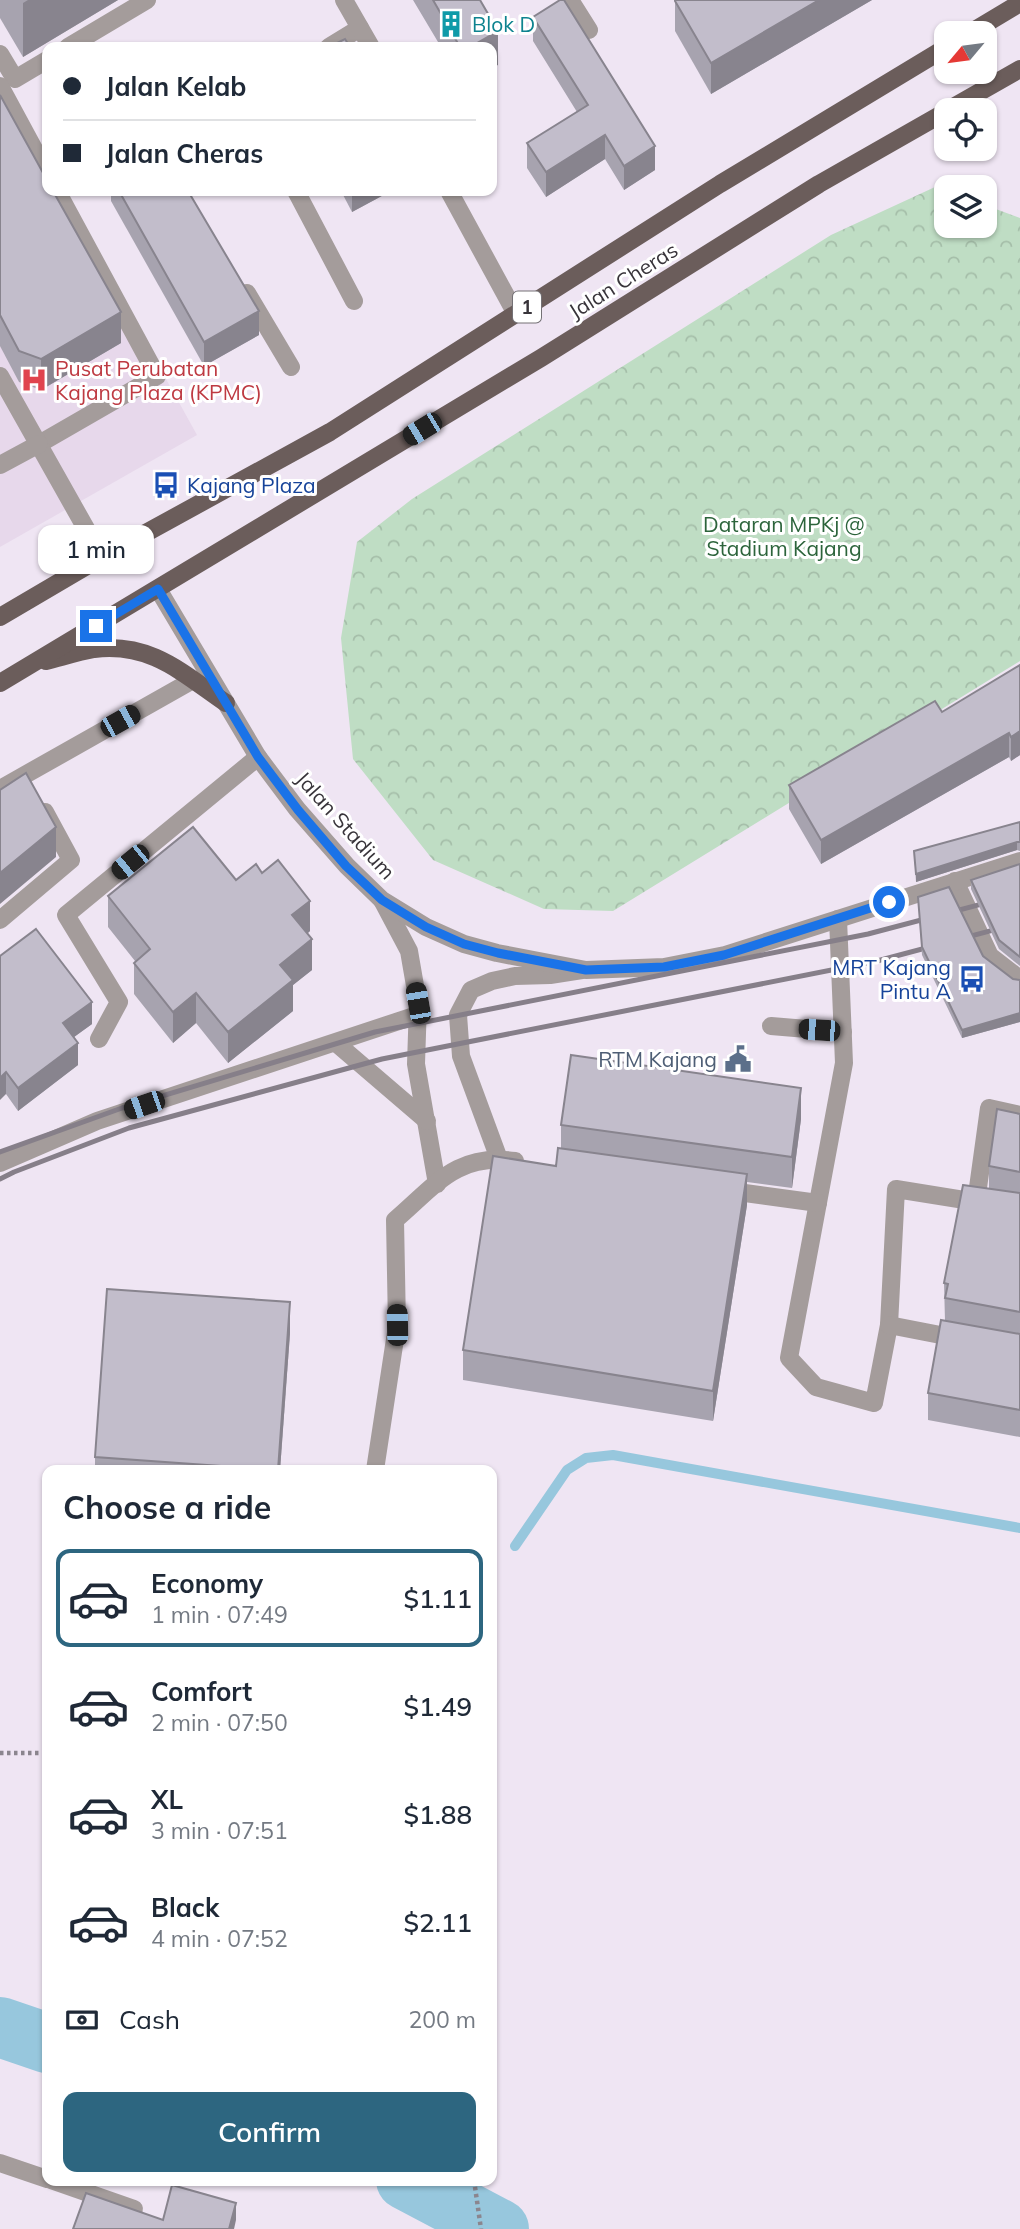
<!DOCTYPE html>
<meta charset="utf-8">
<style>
body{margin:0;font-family:Mulish,sans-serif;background:#f6f6f7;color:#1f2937;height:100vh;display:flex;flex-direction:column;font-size:26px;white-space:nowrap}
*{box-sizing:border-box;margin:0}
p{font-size:23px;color:#747a83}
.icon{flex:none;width:38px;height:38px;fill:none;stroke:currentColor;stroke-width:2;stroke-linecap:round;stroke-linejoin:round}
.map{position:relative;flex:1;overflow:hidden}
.panel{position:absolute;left:42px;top:1465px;width:455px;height:721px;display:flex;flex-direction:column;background:#fff;border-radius:14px;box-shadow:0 2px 5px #0004}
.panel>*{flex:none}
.top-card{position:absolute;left:42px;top:42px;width:455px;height:154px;border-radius:14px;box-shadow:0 2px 5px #0004;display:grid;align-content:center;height:154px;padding:0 21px;background:#fff}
.needle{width:46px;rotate:241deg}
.fabs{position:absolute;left:934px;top:21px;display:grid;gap:14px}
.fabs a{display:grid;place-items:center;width:63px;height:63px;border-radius:14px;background:#fff;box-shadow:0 2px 5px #0004;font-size:35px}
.end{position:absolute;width:32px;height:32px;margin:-16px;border:9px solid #1a73e8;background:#fff;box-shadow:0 0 0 4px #fff}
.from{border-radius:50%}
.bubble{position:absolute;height:49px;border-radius:14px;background:#fff;box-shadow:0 2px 5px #0004;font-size:23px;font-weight:600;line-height:49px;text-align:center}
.car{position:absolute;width:21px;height:42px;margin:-21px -10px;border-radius:9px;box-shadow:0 0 5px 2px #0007;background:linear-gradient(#222 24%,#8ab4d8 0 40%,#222 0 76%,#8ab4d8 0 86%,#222 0)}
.top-card b{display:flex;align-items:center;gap:24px;height:66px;font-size:26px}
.top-card b+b{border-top:2px solid #e0e1e3}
.top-card i{width:18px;height:18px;background:#1f2937}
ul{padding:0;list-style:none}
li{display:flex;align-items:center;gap:21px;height:98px;margin:0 14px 10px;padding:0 7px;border:4px solid transparent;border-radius:14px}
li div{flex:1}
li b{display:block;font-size:26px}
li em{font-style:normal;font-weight:600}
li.selected{border-color:#2d6680}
li>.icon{width:63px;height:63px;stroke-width:1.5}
h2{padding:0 21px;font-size:32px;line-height:84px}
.pay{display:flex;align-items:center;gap:18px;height:77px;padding:0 21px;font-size:26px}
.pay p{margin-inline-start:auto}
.cta{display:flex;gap:14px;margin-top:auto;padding:14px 21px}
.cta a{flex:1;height:80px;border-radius:14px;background:#2d6680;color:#fff;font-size:28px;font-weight:600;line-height:80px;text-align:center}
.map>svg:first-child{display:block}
.built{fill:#e7d8eb}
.park{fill:url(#park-crowns)}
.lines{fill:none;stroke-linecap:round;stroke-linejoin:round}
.stream{stroke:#97c7dd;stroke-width:10}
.river{stroke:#97c7dd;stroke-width:60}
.path{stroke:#8b858e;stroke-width:4.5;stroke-dasharray:3.5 3.5;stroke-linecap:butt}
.lane{stroke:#a49c9b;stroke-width:18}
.street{stroke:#a49c9b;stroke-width:18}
.primary{stroke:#6b5d5b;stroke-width:18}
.rail{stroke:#867f89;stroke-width:5}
.wall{fill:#a7a3af}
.shaded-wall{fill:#88848e}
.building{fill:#c2bdcb;stroke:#88848e;stroke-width:2}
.route{stroke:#1a73e8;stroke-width:9}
.labels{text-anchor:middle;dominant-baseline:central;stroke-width:6;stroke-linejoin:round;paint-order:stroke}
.shield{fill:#fff;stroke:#747175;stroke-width:2}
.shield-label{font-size:19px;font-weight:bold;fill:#38343a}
.culture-label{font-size:21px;fill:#0d838f;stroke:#fff;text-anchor:start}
.street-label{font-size:21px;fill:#38343a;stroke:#fff}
.health-label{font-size:21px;fill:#be3a42;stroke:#fff;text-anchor:start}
.transit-label{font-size:21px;fill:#164399;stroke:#fff;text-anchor:start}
.park-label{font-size:21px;fill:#2c643b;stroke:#fff}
.service-label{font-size:21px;fill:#4e5e75;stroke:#fff;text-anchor:end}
</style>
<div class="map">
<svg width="1020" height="2229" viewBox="0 0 1020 2229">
<defs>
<pattern id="park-crowns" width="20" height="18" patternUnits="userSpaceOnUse" patternTransform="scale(1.75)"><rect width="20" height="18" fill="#bfddc4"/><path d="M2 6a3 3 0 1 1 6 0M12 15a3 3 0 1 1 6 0" fill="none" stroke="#a5bea9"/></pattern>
</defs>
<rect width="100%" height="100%" fill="#efe5f3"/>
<path class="built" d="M 0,79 L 47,191 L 62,191 L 197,435 L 0,547 Z"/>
<path class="park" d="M 935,187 L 947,191 L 947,226 L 985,226 L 985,205 L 1020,218 L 1020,661 L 613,911 L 544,909 L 433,860 L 353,759 L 341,638 L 357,542 L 412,499 L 831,235 Z"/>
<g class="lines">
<path class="stream" d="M 515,1546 L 567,1470 L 586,1458 L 613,1455 L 1020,1528"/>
<g class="river">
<path d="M 0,2027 L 47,2043"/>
<path d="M 406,2180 L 499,2229"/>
</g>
<g class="path">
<path d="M 0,1753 L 47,1753"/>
<path d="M 474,2180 L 481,2229"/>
</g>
<g class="lane">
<path d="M 570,0 L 589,30"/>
<path d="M 68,47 L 147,0"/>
<path d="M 329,47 L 360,28"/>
<path d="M 0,54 L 15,79 L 47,60"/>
<path d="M 0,86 L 47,173"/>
<path d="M 296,191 L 354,301"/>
<path d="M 247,293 L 291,367"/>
<path d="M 39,444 L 157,376 L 57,191"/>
<path d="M 955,881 L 990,956 L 1020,979"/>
<path d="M 382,900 L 409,951 L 418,1003 L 416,1064 L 437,1184"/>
<path d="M 838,919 L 844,1063 L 789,1358 L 816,1387 L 874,1403 L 889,1325 L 896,1189 L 1020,1209"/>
<path d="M 0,920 L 71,860 L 45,812"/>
<path d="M 771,1026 L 843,1032"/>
<path d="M 99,1039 L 119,1002 L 66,915 L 258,757"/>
<path d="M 336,1043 L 427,1121"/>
<path d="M 499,1159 L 461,1056 L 458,1015 L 471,990 L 492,981 L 515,976 L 550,975 L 582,970"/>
<path d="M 0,1163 L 97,1121 L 417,1015"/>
<path d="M 723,1190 L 818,1203"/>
<path d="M 976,1202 L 989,1108 L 1020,1115"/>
<path d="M 889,1325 L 961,1339"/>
<path d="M 375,1470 L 397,1326 L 395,1220 C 436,1185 456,1153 515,1161"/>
</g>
<g class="street">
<path d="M 344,0 L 371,47"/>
<path d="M 449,191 L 516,314"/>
<path d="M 0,376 L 102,557"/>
<path d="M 0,465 L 39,444"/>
<path d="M 158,589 L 258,757 L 297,809 L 347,866 L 382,900 L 426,927 L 464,944 L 497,953 L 586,970 L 664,967 L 725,955 L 1020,861"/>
<path d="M 0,789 L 193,680"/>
<path d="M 0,2163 L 47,2179"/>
<path d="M 51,2180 L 134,2209"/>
</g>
<g class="primary">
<path d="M 970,33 L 1020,3"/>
<path d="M 948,110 L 1020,69"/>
<path d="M 0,617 L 102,557 L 330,432 L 720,184 L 947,47"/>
<path d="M 46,661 C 62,657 78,652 94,649 C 151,642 182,673 226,703"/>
<path d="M 0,683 L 541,358 L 819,184 L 947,111"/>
</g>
<g class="rail">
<path d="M 0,1152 L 122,1108 L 375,1032 L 868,934 L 1020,894"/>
<path d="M 0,1179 L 14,1172 L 129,1128 L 382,1059 L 877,961 L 1020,923"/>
</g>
</g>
<g class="wall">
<path d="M 0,0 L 118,0 L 23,57 L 0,18 Z"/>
<path d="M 413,0 L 480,0 L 498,65 L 492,47 L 441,47 Z"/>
<path d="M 872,0 L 711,94 L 675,31 L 675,1 Z"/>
<path d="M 533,17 L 655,170 L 624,190 L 605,159 L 546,197 L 527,168 L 527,143 L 577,112 L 533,41 Z"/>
<path d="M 0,95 L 121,343 L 41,390 L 19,382 L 0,346 Z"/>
<path d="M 111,191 L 188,191 L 259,335 L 204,366 L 111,201 Z"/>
<path d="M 341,191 L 391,191 L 352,212 Z"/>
<path d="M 1020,665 L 1020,755 L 1011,761 L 1009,757 L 821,864 L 789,809 L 789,785 L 942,712 Z"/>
<path d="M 1020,822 L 1020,851 L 1017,850 L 916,882 L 914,851 Z"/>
<path d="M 1020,864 L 1020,966 L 999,949 L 971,889 L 971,880 Z"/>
<path d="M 236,880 L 310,931 L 307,934 L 312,970 L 293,985 L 293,1011 L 228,1063 L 196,1023 L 173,1043 L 134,994 L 134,963 L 135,961 L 108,927 L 108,896 Z"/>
<path d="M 918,897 L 983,956 L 1013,979 L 1020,980 L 1020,1022 L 962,1038 L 922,955 Z"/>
<path d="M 0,956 L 92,1024 L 74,1037 L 78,1065 L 18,1111 L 6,1094 Z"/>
<path d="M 1020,1114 L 1020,1437 L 928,1420 L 928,1393 L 945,1321 L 944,1283 L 989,1189 L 989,1166 Z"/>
<path d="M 801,1119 L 792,1188 L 747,1182 L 747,1205 L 713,1421 L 463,1380 L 463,1350 L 556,1166 L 561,1148 L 561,1125 Z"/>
<path d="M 290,1333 L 280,1470 L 95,1470 L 95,1457 Z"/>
</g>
<g class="shaded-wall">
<path d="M 28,0 L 118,0 L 23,57 L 23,3 Z"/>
<path d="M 819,0 L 872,0 L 711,94 L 711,63 Z"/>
<path d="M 498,31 L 498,65 L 492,68 L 492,47 L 470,47 Z"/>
<path d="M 605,135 L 605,159 L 546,197 L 546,172 Z"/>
<path d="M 655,146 L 655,170 L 624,190 L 624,166 Z"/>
<path d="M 352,191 L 391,191 L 352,212 Z"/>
<path d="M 259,311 L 259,335 L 204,366 L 204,342 Z"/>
<path d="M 121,312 L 121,343 L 41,390 L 41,359 Z"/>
<path d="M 1020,731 L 1020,755 L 1011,761 L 1011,737 Z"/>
<path d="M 1009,733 L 1009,757 L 821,864 L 821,840 Z"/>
<path d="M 56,827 L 56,857 L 0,904 L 0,873 Z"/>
<path d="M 1017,842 L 1017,850 L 916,882 L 916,874 Z"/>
<path d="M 310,901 L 310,931 L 292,946 L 292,915 Z"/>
<path d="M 312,939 L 312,970 L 293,985 L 293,1011 L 228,1063 L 228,1032 L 280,965 Z"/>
<path d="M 196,993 L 196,1023 L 173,1043 L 173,1012 Z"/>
<path d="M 92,1002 L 92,1024 L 63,1045 L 63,1023 Z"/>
<path d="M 1020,1013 L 1020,1022 L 962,1038 L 962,1030 Z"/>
<path d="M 78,1043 L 78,1065 L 18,1111 L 18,1088 Z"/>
<path d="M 6,1072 L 6,1094 L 0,1100 L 0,1078 Z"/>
<path d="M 801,1088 L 801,1119 L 792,1188 L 792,1157 Z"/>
<path d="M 747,1174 L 747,1205 L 713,1421 L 713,1391 Z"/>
<path d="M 290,1302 L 290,1333 L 280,1470 L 278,1470 Z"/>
<path d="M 236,2203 L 236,2220 L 234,2229 L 229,2229 Z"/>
</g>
<g class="building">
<path d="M 433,0 L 480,0 L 498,31 L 470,47 L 460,47 Z"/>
<path d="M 560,0 L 564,0 L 655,146 L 624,166 L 605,135 L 546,172 L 527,143 L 588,105 L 533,17 Z"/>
<path d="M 675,0 L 819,0 L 711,63 L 675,1 Z"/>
<path d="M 345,39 L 350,47 L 329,47 Z"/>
<path d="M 0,95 L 47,180 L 47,191 L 53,191 L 121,312 L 41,359 L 19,351 L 0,315 Z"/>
<path d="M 119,191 L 188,191 L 259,311 L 204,342 Z"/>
<path d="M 1020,665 L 1020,731 L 1011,737 L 1009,733 L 821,840 L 789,785 L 935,701 L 942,712 Z"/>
<path d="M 26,773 L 56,827 L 0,873 L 0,790 Z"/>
<path d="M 1020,822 L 1020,842 L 1017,842 L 916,874 L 914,851 Z"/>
<path d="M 193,827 L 236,880 L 256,864 L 262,873 L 278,860 L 310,901 L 292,915 L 312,939 L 280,965 L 293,980 L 228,1032 L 196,993 L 173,1012 L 134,963 L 150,949 L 108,896 Z"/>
<path d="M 1020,864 L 1020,957 L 999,940 L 971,880 Z"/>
<path d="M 949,887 L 983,956 L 1013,979 L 1020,980 L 1020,1013 L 962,1030 L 922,947 L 918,897 Z"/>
<path d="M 36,929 L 92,1002 L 63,1023 L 78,1043 L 18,1088 L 6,1072 L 0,1078 L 0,956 Z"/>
<path d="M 571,1055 L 801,1088 L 792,1157 L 561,1125 Z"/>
<path d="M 997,1109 L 1020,1114 L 1020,1172 L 989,1166 Z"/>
<path d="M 558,1148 L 747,1174 L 713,1391 L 463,1350 L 493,1156 L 556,1166 Z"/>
<path d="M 963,1185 L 1020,1193 L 1020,1312 L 945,1298 L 948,1284 L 944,1283 Z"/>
<path d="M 107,1289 L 290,1302 L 278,1470 L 95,1457 Z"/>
<path d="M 941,1320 L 1020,1334 L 1020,1410 L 928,1393 Z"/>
<path d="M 172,2185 L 236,2203 L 229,2229 L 73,2229 L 86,2193 L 163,2220 Z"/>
</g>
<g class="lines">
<path class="route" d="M 96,626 L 158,589 L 258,757 L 298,810 L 346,866 L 382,900 L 426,927 L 464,944 L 498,953 L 586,970 L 664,967 L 724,955 L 889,902"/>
</g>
<defs>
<symbol id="building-bare" viewBox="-9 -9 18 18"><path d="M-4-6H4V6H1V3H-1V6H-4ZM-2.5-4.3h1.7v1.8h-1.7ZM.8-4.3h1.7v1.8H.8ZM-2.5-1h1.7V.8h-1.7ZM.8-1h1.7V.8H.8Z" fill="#0f9aa8" stroke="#fff" stroke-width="2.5" paint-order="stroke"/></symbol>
<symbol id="hospital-bare" viewBox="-9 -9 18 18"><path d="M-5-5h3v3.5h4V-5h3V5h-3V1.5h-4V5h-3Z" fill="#e0444e" stroke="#fff" stroke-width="2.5" paint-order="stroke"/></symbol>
<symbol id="bus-bare" viewBox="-9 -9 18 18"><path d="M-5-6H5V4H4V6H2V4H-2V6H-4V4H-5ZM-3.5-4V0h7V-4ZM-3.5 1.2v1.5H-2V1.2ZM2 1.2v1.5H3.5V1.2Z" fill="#1a4fb4" stroke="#fff" stroke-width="2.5" paint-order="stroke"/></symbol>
<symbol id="civic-bare" viewBox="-9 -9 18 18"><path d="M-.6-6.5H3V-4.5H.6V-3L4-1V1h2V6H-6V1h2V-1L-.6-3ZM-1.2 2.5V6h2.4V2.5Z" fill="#5c6f8a" stroke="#fff" stroke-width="2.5" paint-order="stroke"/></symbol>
</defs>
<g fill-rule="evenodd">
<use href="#building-bare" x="432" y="5" width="38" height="38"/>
<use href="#hospital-bare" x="15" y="361" width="38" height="38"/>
<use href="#bus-bare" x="147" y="466" width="38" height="38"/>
<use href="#bus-bare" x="953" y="960" width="38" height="38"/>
<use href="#civic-bare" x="719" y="1040" width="38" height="38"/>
</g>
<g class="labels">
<rect class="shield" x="513" y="291.5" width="28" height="31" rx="5"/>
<g class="shield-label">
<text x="527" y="307">1</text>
</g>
<g class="culture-label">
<text x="472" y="24">Blok D</text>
</g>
<g class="street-label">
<text transform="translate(623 280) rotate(-32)">Jalan Cheras</text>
<text transform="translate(346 825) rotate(48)">Jalan Stadium</text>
</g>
<g class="health-label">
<text x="55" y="368">Pusat Perubatan<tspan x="55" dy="24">Kajang Plaza (KPMC)</tspan></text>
</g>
<g class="transit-label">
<text x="187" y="485">Kajang Plaza</text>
<text x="951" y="967" text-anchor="end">MRT Kajang<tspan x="951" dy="24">Pintu A</tspan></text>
</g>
<g class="park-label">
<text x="784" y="524">Dataran MPKj @<tspan x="784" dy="24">Stadium Kajang</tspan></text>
</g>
<g class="service-label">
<text x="717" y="1059">RTM Kajang</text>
</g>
</g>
</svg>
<div class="fabs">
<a><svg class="needle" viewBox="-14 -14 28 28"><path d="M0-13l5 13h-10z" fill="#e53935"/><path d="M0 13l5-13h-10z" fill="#747a83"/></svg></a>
<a><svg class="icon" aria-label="locate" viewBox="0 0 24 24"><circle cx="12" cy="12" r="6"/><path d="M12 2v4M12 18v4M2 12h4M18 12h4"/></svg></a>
<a><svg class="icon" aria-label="layers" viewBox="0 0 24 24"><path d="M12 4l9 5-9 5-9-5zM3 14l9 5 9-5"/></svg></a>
</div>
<i class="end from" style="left:889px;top:902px"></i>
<i class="end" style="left:96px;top:626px"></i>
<div class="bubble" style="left:38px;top:525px;width:116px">1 min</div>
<i class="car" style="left:422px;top:429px;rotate:239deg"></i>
<i class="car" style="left:120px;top:721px;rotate:61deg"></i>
<i class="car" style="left:130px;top:862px;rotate:231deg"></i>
<i class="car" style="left:418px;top:1003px;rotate:350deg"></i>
<i class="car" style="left:819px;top:1030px;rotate:274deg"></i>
<i class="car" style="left:144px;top:1105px;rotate:251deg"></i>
<i class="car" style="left:397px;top:1325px;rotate:359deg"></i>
<div class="top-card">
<b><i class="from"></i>Jalan Kelab</b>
<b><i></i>Jalan Cheras</b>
</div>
<section class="panel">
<h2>Choose a ride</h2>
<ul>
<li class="selected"><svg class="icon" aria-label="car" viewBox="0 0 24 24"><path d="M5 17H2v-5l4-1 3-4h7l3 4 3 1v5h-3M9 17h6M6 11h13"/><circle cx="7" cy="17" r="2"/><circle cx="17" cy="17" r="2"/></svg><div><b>Economy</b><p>1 min · 07:49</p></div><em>$1.11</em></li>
<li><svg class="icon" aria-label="car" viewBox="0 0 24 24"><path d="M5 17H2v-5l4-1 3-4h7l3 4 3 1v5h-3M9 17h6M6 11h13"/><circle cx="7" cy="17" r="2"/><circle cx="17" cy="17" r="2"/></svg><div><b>Comfort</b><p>2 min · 07:50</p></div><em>$1.49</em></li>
<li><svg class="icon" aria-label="car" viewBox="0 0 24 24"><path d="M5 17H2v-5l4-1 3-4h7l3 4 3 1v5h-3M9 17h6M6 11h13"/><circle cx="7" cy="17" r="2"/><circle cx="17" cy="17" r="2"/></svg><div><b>XL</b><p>3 min · 07:51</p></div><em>$1.88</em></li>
<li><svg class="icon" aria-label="car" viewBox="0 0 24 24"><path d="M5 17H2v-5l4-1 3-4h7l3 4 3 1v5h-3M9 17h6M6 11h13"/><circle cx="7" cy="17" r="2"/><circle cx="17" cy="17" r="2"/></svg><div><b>Black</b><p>4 min · 07:52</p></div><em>$2.11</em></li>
</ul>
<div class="pay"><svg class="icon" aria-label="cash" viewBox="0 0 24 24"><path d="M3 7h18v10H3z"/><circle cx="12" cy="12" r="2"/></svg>Cash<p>200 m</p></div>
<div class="cta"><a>Confirm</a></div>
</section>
</div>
